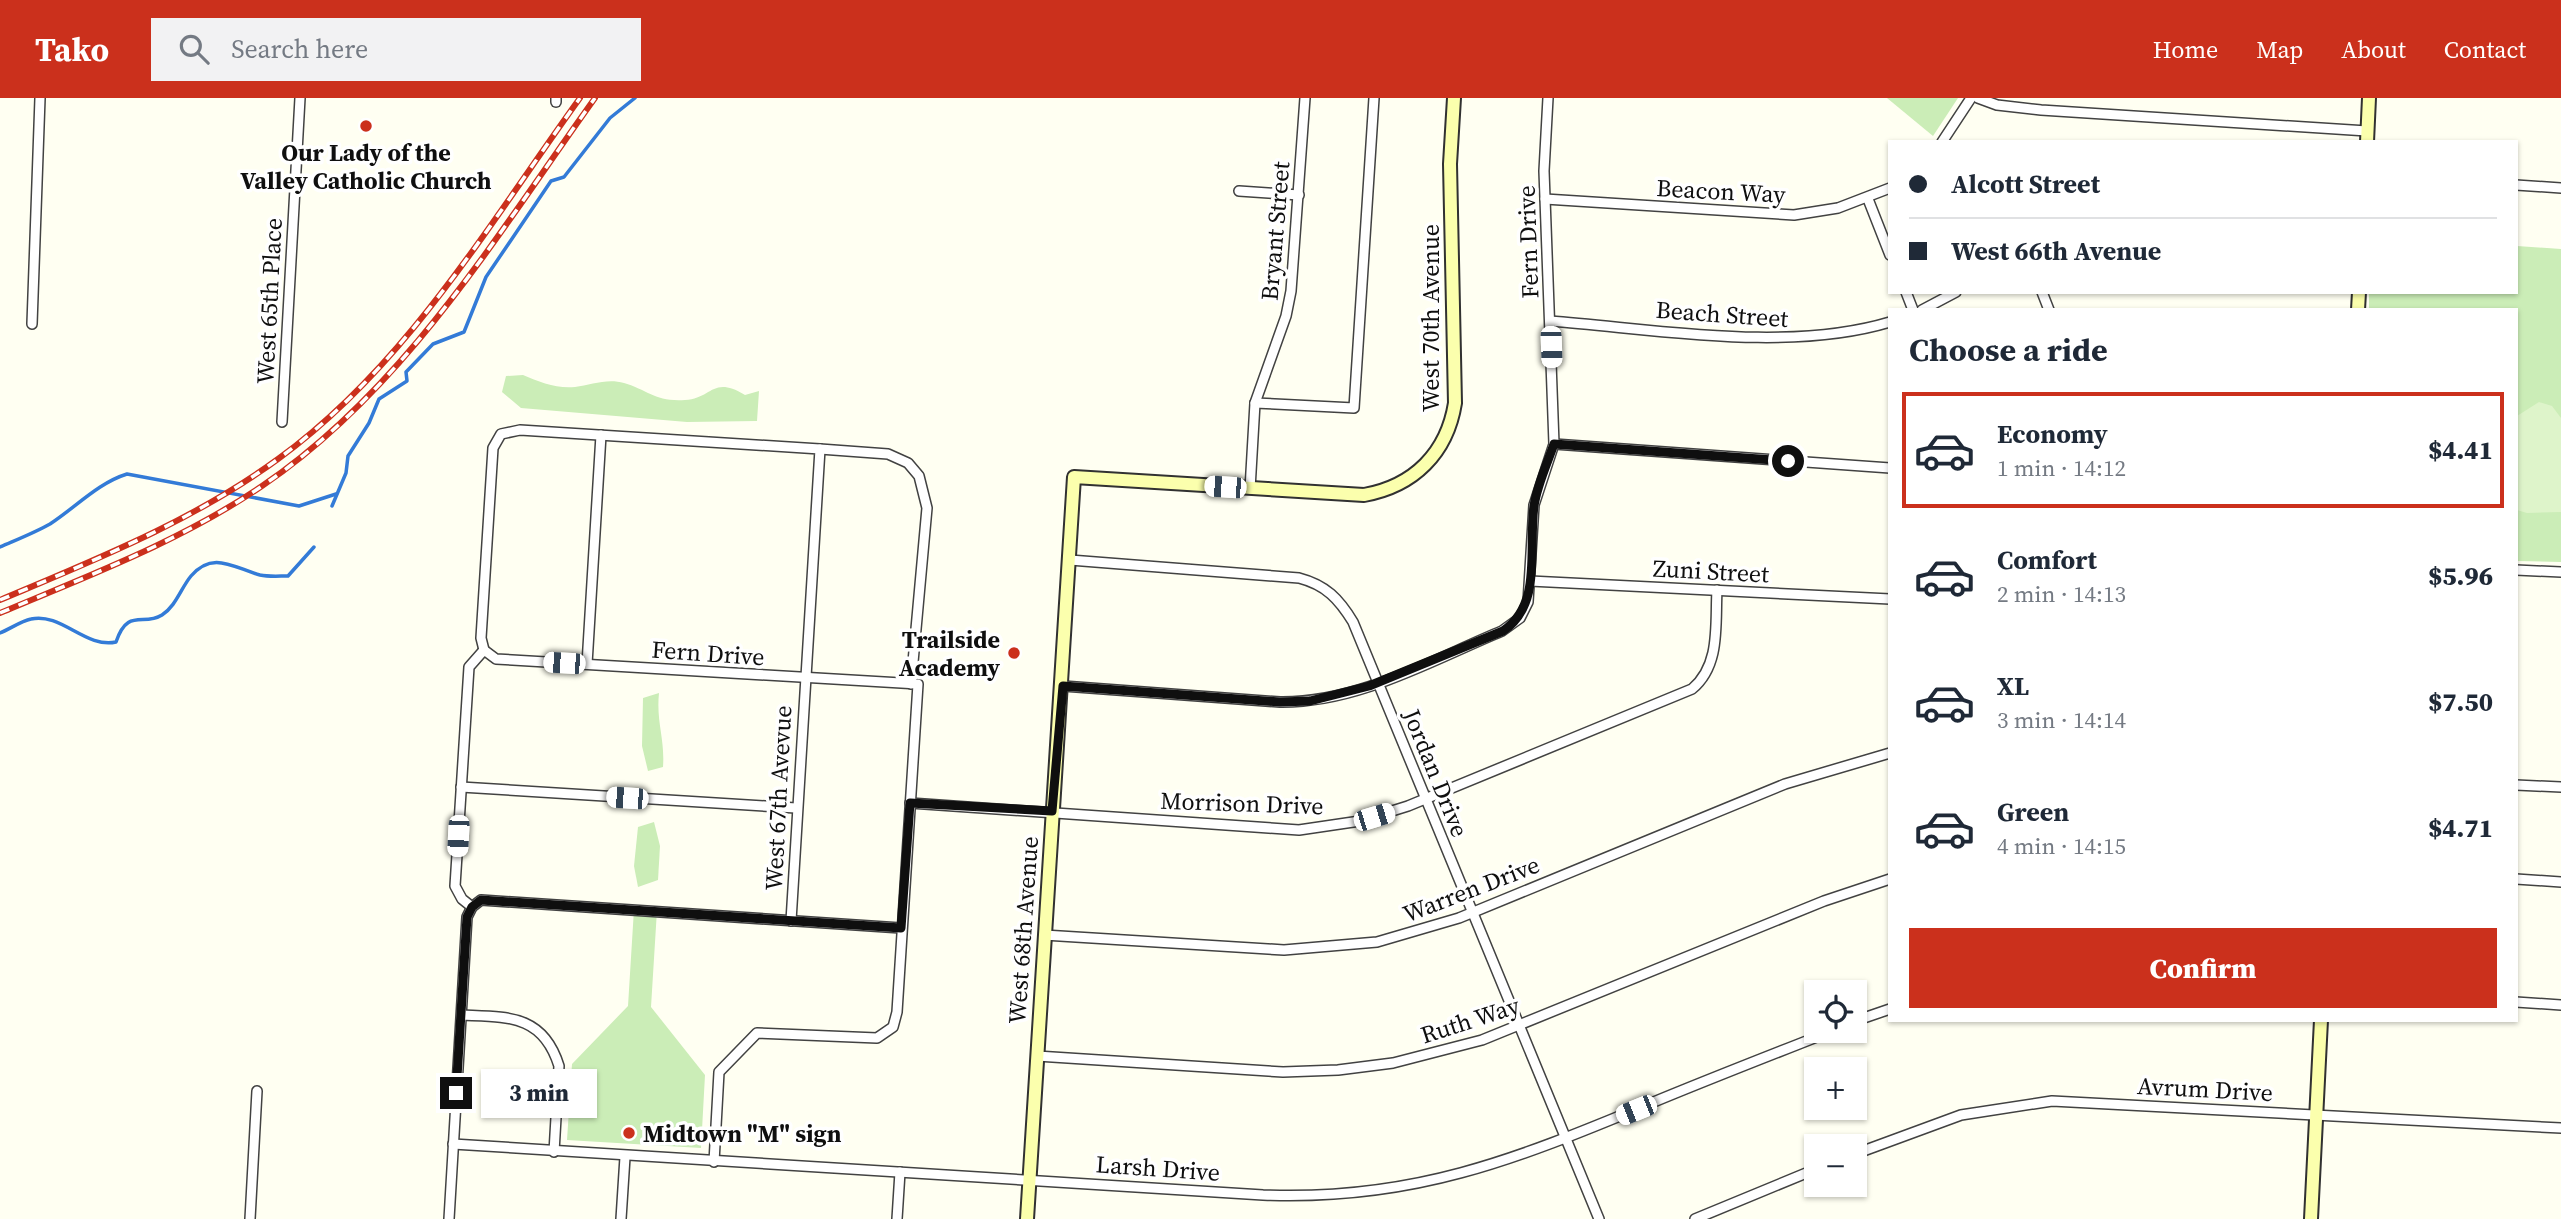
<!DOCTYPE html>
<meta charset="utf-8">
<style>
body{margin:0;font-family:"Source Serif 4",serif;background:#f2f2f3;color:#1f2937;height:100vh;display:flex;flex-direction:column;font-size:26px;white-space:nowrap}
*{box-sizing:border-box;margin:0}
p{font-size:23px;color:#747a83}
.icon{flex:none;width:38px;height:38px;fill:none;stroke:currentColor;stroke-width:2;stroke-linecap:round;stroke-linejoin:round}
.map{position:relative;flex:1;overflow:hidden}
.panel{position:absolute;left:1888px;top:210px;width:630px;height:714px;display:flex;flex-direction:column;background:#fff;border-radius:0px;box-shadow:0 2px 5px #0004}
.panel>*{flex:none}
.guide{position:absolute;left:1888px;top:42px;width:630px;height:154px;border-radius:0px;box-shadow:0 2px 5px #0004;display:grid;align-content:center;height:154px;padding:0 21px;background:#fff}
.fabs{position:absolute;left:1804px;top:882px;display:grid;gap:14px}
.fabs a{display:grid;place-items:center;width:63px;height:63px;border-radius:0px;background:#fff;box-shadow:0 2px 5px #0004;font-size:35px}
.end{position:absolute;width:32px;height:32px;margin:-16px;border:9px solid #0f0f0f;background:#fff;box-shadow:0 0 0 4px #fff}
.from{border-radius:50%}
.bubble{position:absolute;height:49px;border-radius:0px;background:#fff;box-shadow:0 2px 5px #0004;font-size:23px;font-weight:800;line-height:49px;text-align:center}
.car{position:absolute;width:21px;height:42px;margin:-21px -10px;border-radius:9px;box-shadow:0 0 5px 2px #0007;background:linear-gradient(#fff 24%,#345 0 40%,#fff 0 76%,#345 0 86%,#fff 0)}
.guide b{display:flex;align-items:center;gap:24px;height:66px;font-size:26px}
.guide b+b{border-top:2px solid #e0e1e3}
.guide i{width:18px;height:18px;background:#1f2937}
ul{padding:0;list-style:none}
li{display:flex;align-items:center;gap:21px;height:116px;margin:0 14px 10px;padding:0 7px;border:4px solid transparent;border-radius:0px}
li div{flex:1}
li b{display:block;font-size:26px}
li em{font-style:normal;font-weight:800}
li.on{border-color:#cb301c}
li>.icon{width:63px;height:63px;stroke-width:1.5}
h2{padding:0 21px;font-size:32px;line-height:84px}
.primary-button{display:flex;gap:14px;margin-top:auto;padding:14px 21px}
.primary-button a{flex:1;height:80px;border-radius:0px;background:#cb301c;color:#fff;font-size:28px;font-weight:800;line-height:80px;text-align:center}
header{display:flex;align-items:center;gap:42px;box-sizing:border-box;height:98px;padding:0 35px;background:#cb301c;color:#fff}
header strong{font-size:33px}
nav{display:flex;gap:38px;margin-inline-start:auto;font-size:24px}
.search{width:490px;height:63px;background:#f2f2f3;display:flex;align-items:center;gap:18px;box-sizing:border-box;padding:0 24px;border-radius:0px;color:#747a83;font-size:26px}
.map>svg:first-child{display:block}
.park{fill:#cbedb7}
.pitch{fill:#def4ca}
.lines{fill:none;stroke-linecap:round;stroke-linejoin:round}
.stream{stroke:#337bd7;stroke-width:3.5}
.street-casing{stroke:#424242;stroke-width:12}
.secondary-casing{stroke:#313131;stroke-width:16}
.street{stroke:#fff;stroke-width:9}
.secondary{stroke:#fbffad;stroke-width:12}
.rail-casing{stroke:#cb301c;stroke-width:6}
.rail{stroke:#fff;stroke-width:3.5;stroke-dasharray:10;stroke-linecap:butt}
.route{stroke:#0f0f0f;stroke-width:9}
.poi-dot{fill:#cb301c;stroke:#fff;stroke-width:2.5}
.labels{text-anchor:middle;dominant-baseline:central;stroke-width:7;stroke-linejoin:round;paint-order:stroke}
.poi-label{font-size:24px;font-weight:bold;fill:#0f0f0f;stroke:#fff}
.street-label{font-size:24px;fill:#0f0f0f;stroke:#fff}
</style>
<header>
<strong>Tako</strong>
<div class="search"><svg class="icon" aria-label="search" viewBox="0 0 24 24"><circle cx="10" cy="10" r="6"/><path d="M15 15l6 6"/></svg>Search here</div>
<nav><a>Home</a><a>Map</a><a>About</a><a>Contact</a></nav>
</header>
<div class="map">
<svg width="2561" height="1121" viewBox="0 0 2561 1121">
<rect width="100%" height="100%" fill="#fffff2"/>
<g class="park">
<path d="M 1887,0 L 1958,0 L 1933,38 Z"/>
<path d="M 2517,148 L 2561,151 L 2561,464 L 2517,463 L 2516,212 L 2369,212 L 2369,194 L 2516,194 Z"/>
<path d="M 523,277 C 539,284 557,291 575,289 C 591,287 607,280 624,285 C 648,292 655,304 685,302 C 712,301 712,277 745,297 L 759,293 L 757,323 L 687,324 L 521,310 L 502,294 L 506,278 Z"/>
<path d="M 659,595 C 656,624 665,640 663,669 L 648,673 L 642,648 L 643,600 Z"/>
<path d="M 654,724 L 660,748 L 658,782 L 638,789 L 634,768 L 638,729 Z"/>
<path d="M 634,811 L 657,812 L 651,909 L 705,977 L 701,1050 L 567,1042 L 572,966 L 628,908 Z"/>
</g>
<path class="pitch" d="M 2539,304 L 2552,308 L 2561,320 L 2561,414 L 2527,415 L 2517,412 L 2517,318 Z"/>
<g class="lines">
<g class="stream">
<path d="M 332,408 L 346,375 L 348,358 L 369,325 L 379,301 L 407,283 L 406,274 L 433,246 L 464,234 L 486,179 L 551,83 L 564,79 L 610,20 L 635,0"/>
<path d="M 0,449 C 16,442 34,435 50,426 C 76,409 98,385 127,376 L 299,408 L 336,396"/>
<path d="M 0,535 C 10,531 21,523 31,521 C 61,514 86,551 116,544 C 128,509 143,529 162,517 C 176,508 181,490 191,478 C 213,452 234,470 260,477 C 269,479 279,478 288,478 L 314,449"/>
</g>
<defs>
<g id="street">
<path d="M 1978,0 L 1997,7 L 2041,12 L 2367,33"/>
<path d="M 556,4 L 556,0"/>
<path d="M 1942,44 L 1971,0"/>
<path d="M 2516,87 L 2561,90"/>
<path d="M 1239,93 L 1299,97"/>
<path d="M 1545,101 L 1794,117 L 1838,110 L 1890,90"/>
<path d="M 1868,101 L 1890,157"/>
<path d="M 1906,194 L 1913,212"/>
<path d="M 2042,194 L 2049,212"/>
<path d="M 1922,212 L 1956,194"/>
<path d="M 1550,223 C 1657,231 1787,255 1890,224"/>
<path d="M 32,226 L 40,0"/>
<path d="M 1255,305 L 1354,310 L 1374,0"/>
<path d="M 282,324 L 300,0"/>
<path d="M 1554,346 L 1890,370"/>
<path d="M 820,351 L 888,356 L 908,365 L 919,378 L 927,410 L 911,586"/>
<path d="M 1250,391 L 1255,305 L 1286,218 L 1291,193 L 1305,0"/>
<path d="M 1070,462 L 1299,480 C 1326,487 1339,501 1353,524 L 1599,1121"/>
<path d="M 2516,472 L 2561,474"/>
<path d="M 1530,483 L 1890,501"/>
<path d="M 484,552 L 481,540 L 493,350 L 501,336 L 520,332 L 820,351 L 791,823"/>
<path d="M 587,566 L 601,337"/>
<path d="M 1063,588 L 1280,604 C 1358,605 1432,562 1502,533 L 1520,520 L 1528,504 L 1534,407 L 1554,346 L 1544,73 L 1548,0"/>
<path d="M 2516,687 L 2561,689"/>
<path d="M 461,689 L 796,710"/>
<path d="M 910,705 L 1299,732 L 1360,723 L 1408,708 L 1692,591 C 1721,567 1715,526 1717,492"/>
<path d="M 2516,781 L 2561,784"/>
<path d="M 472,809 L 462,801 L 455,788 L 469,569 L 484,552 L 496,561 L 918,586 L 897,914 L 893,929 L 877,940 L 757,935 L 719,974 L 714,1064"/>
<path d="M 1044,837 L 1284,852 L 1377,844 L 1459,820 L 1785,686 L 1890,655"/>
<path d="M 2516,904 L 2561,907"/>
<path d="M 462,917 C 507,919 543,916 559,968 L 554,1054"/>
<path d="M 1855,923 L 1890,911"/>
<path d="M 1037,958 L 1283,974 L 1338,972 L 1393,965 L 1482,942 L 1824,803 L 1890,781"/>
<path d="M 453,1046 L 1263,1097 C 1412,1103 1514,1062 1649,1006 C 1709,981 1771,957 1832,933"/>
<path d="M 1855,1056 L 1961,1017 L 2052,1003 L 2561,1030"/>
<path d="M 250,1121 L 257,993"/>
<path d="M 449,1121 L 467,819 L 472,809 L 481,802 L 901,830"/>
<path d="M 621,1121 L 625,1059"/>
<path d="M 897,1121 L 900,1074"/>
<path d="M 1695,1121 L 1816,1071"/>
</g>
<g id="secondary">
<path d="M 2367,44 L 2369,0"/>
<path d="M 2358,212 L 2359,194"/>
<path d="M 1027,1121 L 1074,379 L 1364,397 C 1414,388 1447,355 1455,305 L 1450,66 L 1454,0"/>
<path d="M 2311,1121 L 2321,922"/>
</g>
</defs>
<use href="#street" class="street-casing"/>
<use href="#secondary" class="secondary-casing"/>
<use href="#street" class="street"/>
<use href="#secondary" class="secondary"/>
<defs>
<g id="rail">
<path d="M 0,502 C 97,461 193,423 278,361 C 406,268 489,126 580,0"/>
<path d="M 0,515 C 90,477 181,443 262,388 C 405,291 496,138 595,0"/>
</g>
</defs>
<use href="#rail" class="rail-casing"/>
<use href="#rail" class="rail"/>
</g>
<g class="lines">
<path class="route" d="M 456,995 L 467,819 L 472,809 L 481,802 L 901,830 L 910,705 L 1052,713 L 1063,588 L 1280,604 L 1310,603 L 1369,588 L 1503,533 C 1543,506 1528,451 1534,408 C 1537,387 1547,366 1554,346 L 1788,363"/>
</g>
<g class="poi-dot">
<circle cx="366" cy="28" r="7"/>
<circle cx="1014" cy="555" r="7"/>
<circle cx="629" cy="1035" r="7"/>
</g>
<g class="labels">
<g class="poi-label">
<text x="366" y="54">Our Lady of the<tspan x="366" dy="28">Valley Catholic Church</tspan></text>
<text x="1000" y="541" text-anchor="end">Trailside<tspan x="1000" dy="28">Academy</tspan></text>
<text x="643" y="1035" text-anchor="start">Midtown "M" sign</text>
</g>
<g class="street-label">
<text transform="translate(1721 93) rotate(3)">Beacon Way</text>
<text transform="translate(1275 133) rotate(-85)">Bryant Street</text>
<text transform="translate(1528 144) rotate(-92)">Fern Drive</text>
<text transform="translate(269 203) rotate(-87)">West 65th Place</text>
<text transform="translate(1722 216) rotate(4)">Beach Street</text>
<text transform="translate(1430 220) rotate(-90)">West 70th Avenue</text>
<text transform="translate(1711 473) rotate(3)">Zuni Street</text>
<text transform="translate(708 555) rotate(4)">Fern Drive</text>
<text transform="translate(1436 675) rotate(68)">Jordan Drive</text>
<text transform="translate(778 700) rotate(-87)">West 67th Avevue</text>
<text transform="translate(1242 705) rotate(2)">Morrison Drive</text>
<text transform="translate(1471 791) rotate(-21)">Warren Drive</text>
<text transform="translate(1023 832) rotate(-86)">West 68th Avenue</text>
<text transform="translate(1470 922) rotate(-18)">Ruth Way</text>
<text transform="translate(2205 991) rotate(3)">Avrum Drive</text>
<text transform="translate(1158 1070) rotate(4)">Larsh Drive</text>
</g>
</g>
</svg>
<div class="fabs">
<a><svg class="icon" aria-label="locate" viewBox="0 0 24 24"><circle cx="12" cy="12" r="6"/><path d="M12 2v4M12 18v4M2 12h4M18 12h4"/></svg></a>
<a>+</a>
<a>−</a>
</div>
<i class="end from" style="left:1788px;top:363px"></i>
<i class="end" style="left:456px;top:995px"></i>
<div class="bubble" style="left:481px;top:971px;width:116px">3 min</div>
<i class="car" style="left:1551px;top:249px;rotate:178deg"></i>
<i class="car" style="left:1225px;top:389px;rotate:274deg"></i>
<i class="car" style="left:564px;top:565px;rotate:273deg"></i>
<i class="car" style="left:627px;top:700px;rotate:274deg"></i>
<i class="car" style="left:1374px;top:719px;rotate:73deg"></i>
<i class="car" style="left:458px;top:738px;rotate:183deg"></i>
<i class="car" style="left:1636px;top:1012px;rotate:248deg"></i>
<div class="guide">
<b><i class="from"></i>Alcott Street</b>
<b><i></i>West 66th Avenue</b>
</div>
<section class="panel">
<h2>Choose a ride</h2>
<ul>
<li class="on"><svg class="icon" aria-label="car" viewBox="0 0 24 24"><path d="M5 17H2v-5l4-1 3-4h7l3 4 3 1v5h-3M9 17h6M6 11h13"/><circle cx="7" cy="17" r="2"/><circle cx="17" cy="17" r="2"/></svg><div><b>Economy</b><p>1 min · 14:12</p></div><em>$4.41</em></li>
<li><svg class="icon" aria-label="car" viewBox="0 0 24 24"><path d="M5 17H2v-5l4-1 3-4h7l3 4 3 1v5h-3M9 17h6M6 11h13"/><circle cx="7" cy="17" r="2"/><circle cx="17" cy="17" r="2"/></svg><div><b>Comfort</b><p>2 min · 14:13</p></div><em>$5.96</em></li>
<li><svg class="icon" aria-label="car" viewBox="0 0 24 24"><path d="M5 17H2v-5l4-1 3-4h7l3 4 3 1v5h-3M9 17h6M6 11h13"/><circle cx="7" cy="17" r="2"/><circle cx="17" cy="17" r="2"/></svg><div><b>XL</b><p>3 min · 14:14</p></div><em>$7.50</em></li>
<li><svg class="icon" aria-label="car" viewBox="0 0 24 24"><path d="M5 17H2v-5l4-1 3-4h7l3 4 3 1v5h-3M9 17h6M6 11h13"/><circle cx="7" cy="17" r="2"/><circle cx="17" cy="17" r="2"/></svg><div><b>Green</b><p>4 min · 14:15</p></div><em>$4.71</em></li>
</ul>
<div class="primary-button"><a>Confirm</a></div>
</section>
</div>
